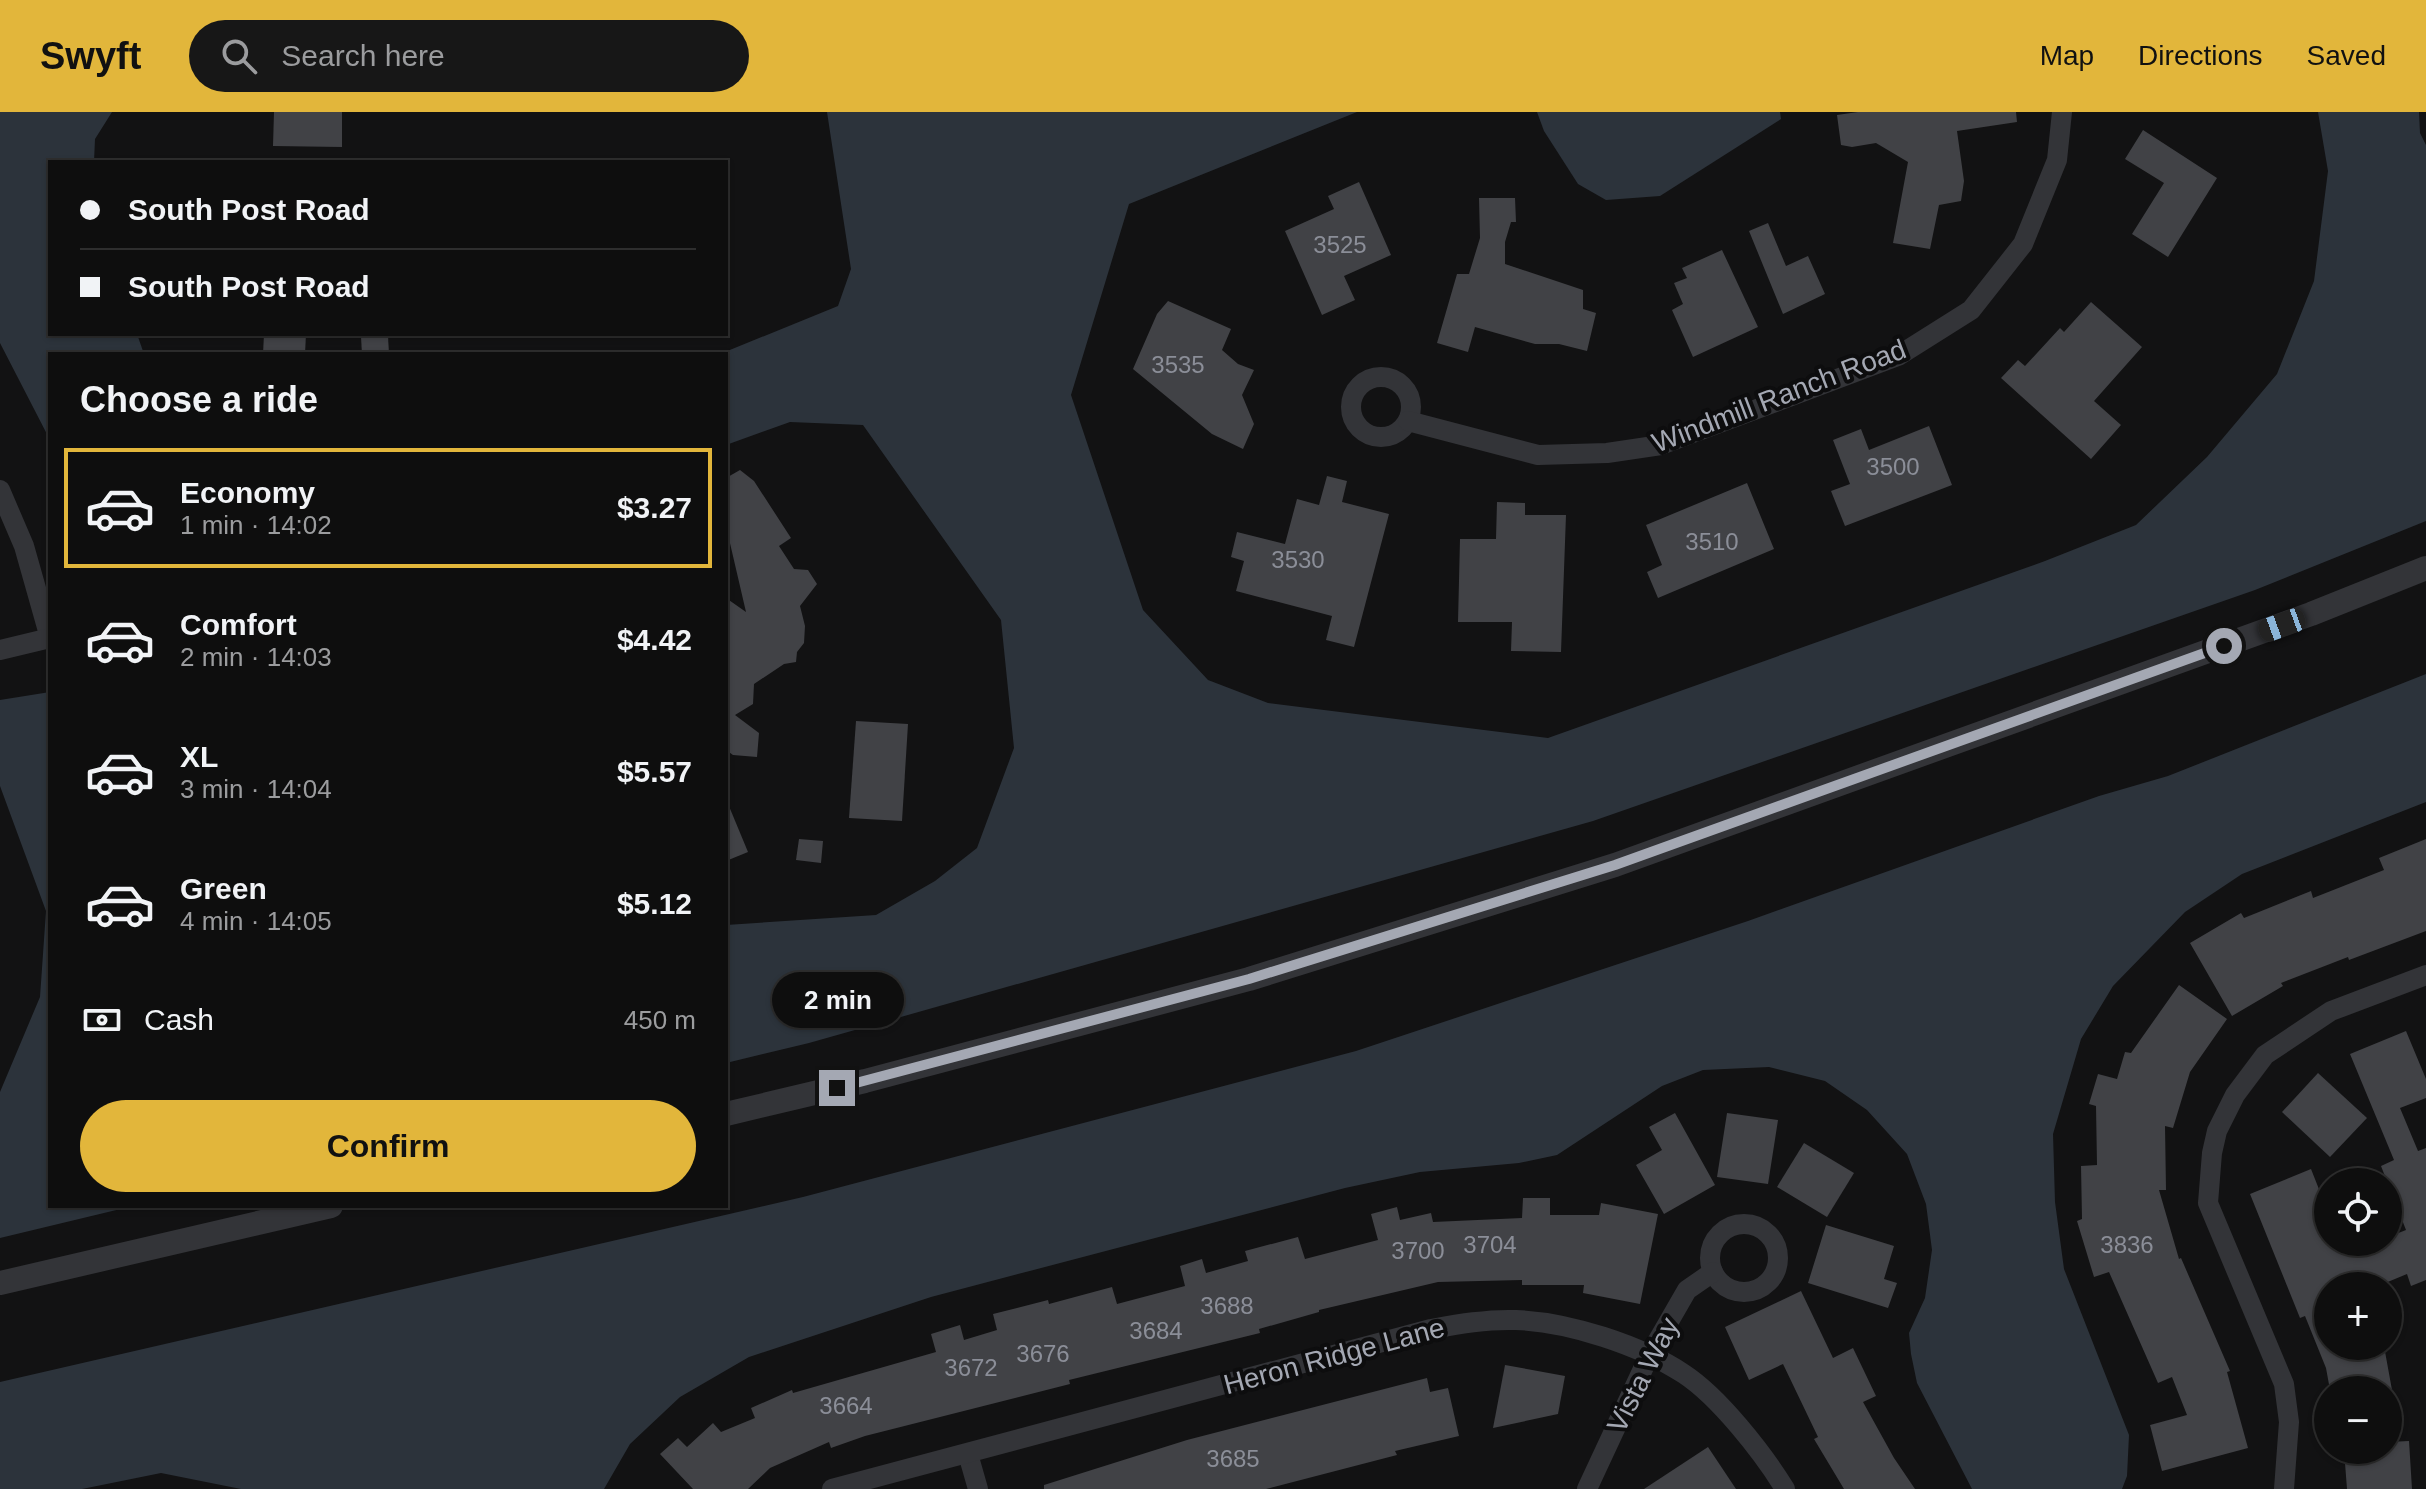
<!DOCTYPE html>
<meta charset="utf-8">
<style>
body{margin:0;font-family:Helvetica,sans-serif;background:#171717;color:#f1f3f6;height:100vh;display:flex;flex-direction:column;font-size:30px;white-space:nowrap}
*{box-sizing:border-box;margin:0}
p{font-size:26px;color:#9b9c9e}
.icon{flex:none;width:44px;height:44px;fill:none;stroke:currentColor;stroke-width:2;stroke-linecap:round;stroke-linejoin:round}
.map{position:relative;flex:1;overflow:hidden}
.side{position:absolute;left:48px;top:240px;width:680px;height:856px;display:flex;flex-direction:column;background:#0e0e0e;border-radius:0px;box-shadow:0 2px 6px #0004,0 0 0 2px #2e2e2e}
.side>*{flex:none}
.banner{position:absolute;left:48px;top:48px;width:680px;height:176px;border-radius:0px;box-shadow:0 2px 6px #0004,0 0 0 2px #2e2e2e;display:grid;align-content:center;height:176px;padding:0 32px;background:#0e0e0e}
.fabs{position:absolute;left:2314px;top:1056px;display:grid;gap:16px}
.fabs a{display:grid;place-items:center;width:88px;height:88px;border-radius:50%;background:#0e0e0e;box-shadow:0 2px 6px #0004,0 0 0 2px #2e2e2e;font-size:40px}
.end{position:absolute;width:36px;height:36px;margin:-18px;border:10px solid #a4a8b3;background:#111;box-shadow:0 0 0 4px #111}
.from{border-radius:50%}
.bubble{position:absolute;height:56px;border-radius:28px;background:#0e0e0e;box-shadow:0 2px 6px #0004,0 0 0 2px #2e2e2e;font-size:26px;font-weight:700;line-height:56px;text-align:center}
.car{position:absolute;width:24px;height:48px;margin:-24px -12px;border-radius:10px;box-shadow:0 0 6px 2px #0007;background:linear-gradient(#222 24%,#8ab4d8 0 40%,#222 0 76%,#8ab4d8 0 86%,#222 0)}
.banner b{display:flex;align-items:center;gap:28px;height:76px;font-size:30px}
.banner b+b{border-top:2px solid #2e2e2e}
.banner i{width:20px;height:20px;background:#f1f3f6}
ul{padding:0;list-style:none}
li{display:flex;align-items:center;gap:24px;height:120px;margin:0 16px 12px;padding:0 16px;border:4px solid transparent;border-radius:0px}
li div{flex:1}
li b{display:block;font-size:30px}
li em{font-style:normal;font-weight:700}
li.selected{border-color:#e2b63b}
li>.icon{width:72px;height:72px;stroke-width:1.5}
h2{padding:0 32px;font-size:36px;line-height:96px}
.pay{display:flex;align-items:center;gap:20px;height:88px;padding:0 32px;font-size:30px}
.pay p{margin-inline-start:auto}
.primary-button{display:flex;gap:16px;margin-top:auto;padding:16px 32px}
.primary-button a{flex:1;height:92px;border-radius:48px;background:#e2b63b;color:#111;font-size:32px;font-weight:700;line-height:92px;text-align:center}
header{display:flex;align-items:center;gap:48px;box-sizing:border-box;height:112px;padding:0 40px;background:#e2b63b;color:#111}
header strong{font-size:38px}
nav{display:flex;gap:44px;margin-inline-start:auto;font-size:28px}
.search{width:560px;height:72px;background:#171717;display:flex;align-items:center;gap:20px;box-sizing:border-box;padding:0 28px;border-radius:44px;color:#9b9c9e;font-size:30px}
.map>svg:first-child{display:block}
.water{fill:#2c333b}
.building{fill:#414246}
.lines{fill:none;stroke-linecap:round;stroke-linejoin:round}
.minor{stroke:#333438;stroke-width:20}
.tertiary{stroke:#333438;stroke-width:24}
.route{stroke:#a4a8b3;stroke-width:10}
.labels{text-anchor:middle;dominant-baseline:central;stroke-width:8;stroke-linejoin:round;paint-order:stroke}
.number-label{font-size:24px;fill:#8b8e98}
.street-label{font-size:28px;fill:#a4a8b3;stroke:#0d0d0e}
</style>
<header>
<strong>Swyft</strong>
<div class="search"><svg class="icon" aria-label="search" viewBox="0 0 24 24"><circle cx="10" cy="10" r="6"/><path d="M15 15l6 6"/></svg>Search here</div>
<nav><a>Map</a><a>Directions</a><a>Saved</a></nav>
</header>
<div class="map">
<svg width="2426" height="1377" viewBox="0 0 2426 1377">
<rect width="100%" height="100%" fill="#121213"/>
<g class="water">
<path d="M 0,0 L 112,0 L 95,27 L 94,50 L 50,50 L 50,222 L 137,222 L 144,242 L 50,242 L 50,328 L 0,231 Z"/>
<path d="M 827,0 L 1357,0 L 1129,92 L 1071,283 L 1143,498 L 1208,568 L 1268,591 L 1548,626 L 2045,449 L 2136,413 L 2207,345 L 2277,262 L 2314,169 L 2328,59 L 2318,0 L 2419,0 L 2420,21 L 2426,33 L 2426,409 L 2255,478 L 1593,709 L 809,931 L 726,951 L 726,813 L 876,803 L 935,769 L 977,736 L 1014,636 L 1001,508 L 863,313 L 790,310 L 726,333 L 726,242 L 720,242 L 838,194 L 851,157 Z"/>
<path d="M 1537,0 L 1780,0 L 1781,7 L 1660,84 L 1606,88 L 1578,72 L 1544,19 Z"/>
<path d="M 2426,562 L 2426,690 L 2242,762 L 2185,800 L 2113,874 L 2081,927 L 2053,1022 L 2055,1090 L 2064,1157 L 2129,1323 L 2127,1364 L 2122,1377 L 1972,1377 L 1917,1271 L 1911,1242 L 1909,1221 L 1925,1186 L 1932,1138 L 1926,1092 L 1907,1042 L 1867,998 L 1825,969 L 1769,955 L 1703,958 L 1662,974 L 1557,1043 L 1519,1051 L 1420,1060 L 1345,1076 L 931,1185 L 749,1245 L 680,1285 L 630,1332 L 604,1377 L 241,1377 L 161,1361 L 82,1377 L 0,1377 L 0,1270 L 803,1085 L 1356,939 L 1748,809 L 2099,684 L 2168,664 Z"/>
<path d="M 50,580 L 50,1094 L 133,1094 L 0,1126 L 0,980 L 40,885 L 46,799 L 0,674 L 0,588 Z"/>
</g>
<g class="building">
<path d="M 274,0 L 342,0 L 342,35 L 273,34 Z"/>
<path d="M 1858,0 L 2016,0 L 2017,10 L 1957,19 L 1964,69 L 1961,89 L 1939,93 L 1930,137 L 1893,131 L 1908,50 L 1876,31 L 1852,35 L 1841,33 L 1837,3 Z"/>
<path d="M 2143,18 L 2217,66 L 2168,145 L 2132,122 L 2164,71 L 2125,47 Z"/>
<path d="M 1359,70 L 1391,143 L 1344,164 L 1355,188 L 1322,203 L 1285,119 L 1334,97 L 1328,84 Z"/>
<path d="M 1479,86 L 1515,86 L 1516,110 L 1511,110 L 1505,130 L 1505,152 L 1583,178 L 1583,197 L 1596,201 L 1587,239 L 1559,232 L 1535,232 L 1475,215 L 1468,240 L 1437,231 L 1457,162 L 1469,162 L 1480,126 Z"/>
<path d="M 1768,111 L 1786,154 L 1808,144 L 1825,182 L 1783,202 L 1749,119 Z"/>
<path d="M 1722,138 L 1758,215 L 1693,245 L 1672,198 L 1683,192 L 1674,171 L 1687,166 L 1682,156 Z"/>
<path d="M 1168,189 L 1231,217 L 1222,238 L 1238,252 L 1254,258 L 1242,283 L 1254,312 L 1243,337 L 1212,322 L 1133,257 L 1157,202 Z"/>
<path d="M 2091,190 L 2142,235 L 2094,289 L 2121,313 L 2091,347 L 2001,266 L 2018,248 L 2025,254 L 2060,216 L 2064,220 Z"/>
<path d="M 264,222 L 306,222 L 305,242 L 263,242 Z"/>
<path d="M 388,224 L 389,242 L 362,242 L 361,225 Z"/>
<path d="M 1929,314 L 1952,373 L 1845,414 L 1831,379 L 1850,372 L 1833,328 L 1861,317 L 1869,338 Z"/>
<path d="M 740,358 L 754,369 L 791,426 L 779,434 L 794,457 L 808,458 L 817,472 L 800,494 L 805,514 L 804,531 L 797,540 L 796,550 L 784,552 L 754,572 L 753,592 L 735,603 L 759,621 L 757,645 L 733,643 L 726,638 L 726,486 L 746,500 L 726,414 L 726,366 Z"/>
<path d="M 1327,364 L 1347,369 L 1342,390 L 1389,402 L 1354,535 L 1326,528 L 1332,504 L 1236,479 L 1244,449 L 1231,445 L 1237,420 L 1285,432 L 1297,387 L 1319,393 Z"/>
<path d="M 1747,371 L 1774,437 L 1658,486 L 1647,460 L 1662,453 L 1646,413 Z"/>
<path d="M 1497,390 L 1525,391 L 1525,403 L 1566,403 L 1561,540 L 1511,539 L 1512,510 L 1458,510 L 1460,427 L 1496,427 Z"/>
<path d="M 856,609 L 908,612 L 902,709 L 849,706 Z"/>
<path d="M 726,687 L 748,740 L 726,749 Z"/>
<path d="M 799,727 L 823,729 L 821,751 L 796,748 Z"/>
<path d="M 2426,727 L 2426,819 L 2349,848 L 2348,845 L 2281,871 L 2283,874 L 2232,904 L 2190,831 L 2241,801 L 2244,806 L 2311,779 L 2313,786 L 2384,758 L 2379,746 Z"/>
<path d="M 2179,873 L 2227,907 L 2190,960 L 2173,1016 L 2165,1014 L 2166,1078 L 2159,1078 L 2179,1147 L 2181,1146 L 2230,1259 L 2227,1260 L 2248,1336 L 2162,1359 L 2150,1313 L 2187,1303 L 2172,1265 L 2158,1271 L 2109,1160 L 2094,1165 L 2077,1109 L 2082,1107 L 2081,1054 L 2097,1053 L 2096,994 L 2089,992 L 2098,962 L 2117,967 L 2125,940 L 2131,941 Z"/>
<path d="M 2406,919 L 2426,967 L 2426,986 L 2400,996 L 2418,1039 L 2426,1036 L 2426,1168 L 2411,1174 L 2407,1162 L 2378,1174 L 2328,1174 L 2328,1234 L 2384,1234 L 2392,1278 L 2330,1278 L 2326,1256 L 2305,1204 L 2300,1206 L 2250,1082 L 2311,1057 L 2328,1100 L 2328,1130 L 2388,1130 L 2388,1125 L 2406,1118 L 2381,1054 L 2394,1048 L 2350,942 Z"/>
<path d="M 2318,961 L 2367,1006 L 2330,1045 L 2282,1000 Z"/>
<path d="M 1675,1001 L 1715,1073 L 1664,1102 L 1636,1053 L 1662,1038 L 1649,1015 Z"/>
<path d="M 1727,1001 L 1778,1008 L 1768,1072 L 1717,1065 Z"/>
<path d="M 1804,1031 L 1854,1061 L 1827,1105 L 1777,1075 Z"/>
<path d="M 1523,1086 L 1550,1086 L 1550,1103 L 1599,1103 L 1601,1091 L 1658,1102 L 1640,1192 L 1583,1181 L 1584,1173 L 1522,1173 L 1522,1168 L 1438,1170 L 1319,1198 L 1319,1200 L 1259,1217 L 1260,1221 L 1069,1268 L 1070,1272 L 865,1324 L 831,1336 L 829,1330 L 770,1356 L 748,1377 L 693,1377 L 660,1342 L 678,1326 L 687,1335 L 713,1311 L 721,1320 L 755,1306 L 751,1296 L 792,1278 L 793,1281 L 936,1240 L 931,1222 L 960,1213 L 964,1228 L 997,1218 L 993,1202 L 1048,1188 L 1049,1192 L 1112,1175 L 1117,1192 L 1185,1174 L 1180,1154 L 1202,1147 L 1206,1161 L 1248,1149 L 1245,1139 L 1298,1125 L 1305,1147 L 1378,1128 L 1371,1102 L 1397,1095 L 1400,1108 L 1431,1101 L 1433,1110 L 1522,1106 Z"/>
<path d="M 1826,1113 L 1894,1134 L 1884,1167 L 1897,1171 L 1888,1196 L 1808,1171 Z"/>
<path d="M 1801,1179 L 1833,1246 L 1853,1236 L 1876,1284 L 1863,1290 L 1894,1346 L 1915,1377 L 1844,1377 L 1814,1327 L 1818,1325 L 1783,1252 L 1749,1268 L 1725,1215 Z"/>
<path d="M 1505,1253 L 1565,1264 L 1558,1302 L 1493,1316 Z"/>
<path d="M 1427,1266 L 1430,1280 L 1448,1276 L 1459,1324 L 1395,1339 L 1397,1343 L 1266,1377 L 1044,1377 L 1044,1373 L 1187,1328 Z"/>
<path d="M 2409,1329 L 2412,1377 L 2347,1377 L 2344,1338 L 2388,1338 L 2388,1330 Z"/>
<path d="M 1708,1335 L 1736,1377 L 1644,1377 Z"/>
</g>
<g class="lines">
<g class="minor">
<circle cx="1381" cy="295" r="30"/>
<path d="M 1408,309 L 1538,343 L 1607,341 L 1661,333 L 1898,244 L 1971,198 L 2023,132 L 2057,48 L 2062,0"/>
<path d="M 0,378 L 24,434 L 50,526"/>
<path d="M 0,538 L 50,526"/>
<circle cx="1744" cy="1146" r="34"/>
<path d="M 968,1342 L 978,1377"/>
<path d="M 832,1377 L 1431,1217 C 1459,1212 1487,1207 1516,1208 C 1569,1210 1640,1233 1684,1262 C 1719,1285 1763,1341 1785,1377"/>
<path d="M 1587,1377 L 1649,1244 L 1687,1178 L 1713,1160"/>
<path d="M 2284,1377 L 2289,1310 L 2284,1272 L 2208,1091 L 2212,1041 L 2217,1019 L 2235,983 L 2265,943 L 2331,899 L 2426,863"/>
</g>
<g class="tertiary">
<path d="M 726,1002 L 865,969 L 1249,867 L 1615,753 L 2311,502 L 2426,456"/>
<path d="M 0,1171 L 331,1094"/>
</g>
</g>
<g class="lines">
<path class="route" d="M 837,976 L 1249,867 L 1615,753 L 2224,534"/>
</g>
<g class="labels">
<g class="number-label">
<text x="1340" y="132">3525</text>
<text x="1178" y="252">3535</text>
<text x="1893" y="354">3500</text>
<text x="1712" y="429">3510</text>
<text x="1298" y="447">3530</text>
<text x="1490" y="1132">3704</text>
<text x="2127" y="1132">3836</text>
<text x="1418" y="1138">3700</text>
<text x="1227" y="1193">3688</text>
<text x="1156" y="1218">3684</text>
<text x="1043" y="1241">3676</text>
<text x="971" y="1255">3672</text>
<text x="846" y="1293">3664</text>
<text x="1233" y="1346">3685</text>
</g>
<g class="street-label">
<text transform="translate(1779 284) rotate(-21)">Windmill Ranch Road</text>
<text transform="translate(1334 1244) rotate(-15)">Heron Ridge Lane</text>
<text transform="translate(1643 1263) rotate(-63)">Vista Way</text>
</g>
</g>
</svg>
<div class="fabs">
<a><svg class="icon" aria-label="locate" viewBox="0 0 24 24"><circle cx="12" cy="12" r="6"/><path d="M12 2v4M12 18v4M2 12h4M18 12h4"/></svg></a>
<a>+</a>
<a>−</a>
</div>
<i class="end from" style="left:2224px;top:534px"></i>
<i class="end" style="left:837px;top:976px"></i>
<div class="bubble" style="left:772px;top:860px;width:132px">2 min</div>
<i class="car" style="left:2282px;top:513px;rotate:250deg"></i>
<div class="banner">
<b><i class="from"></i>South Post Road</b>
<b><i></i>South Post Road</b>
</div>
<section class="side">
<h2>Choose a ride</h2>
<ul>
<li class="selected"><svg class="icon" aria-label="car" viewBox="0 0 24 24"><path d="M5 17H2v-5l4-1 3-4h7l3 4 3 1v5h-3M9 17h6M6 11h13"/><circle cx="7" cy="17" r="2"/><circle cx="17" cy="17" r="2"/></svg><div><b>Economy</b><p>1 min · 14:02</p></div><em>$3.27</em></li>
<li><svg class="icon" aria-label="car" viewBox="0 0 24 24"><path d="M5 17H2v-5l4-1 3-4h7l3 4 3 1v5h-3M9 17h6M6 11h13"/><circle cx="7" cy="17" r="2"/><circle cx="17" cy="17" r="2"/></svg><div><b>Comfort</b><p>2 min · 14:03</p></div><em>$4.42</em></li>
<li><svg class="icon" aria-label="car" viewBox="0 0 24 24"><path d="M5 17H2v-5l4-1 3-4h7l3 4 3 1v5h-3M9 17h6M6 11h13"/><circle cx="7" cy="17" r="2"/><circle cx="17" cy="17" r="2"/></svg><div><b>XL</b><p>3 min · 14:04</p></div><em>$5.57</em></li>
<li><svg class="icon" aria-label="car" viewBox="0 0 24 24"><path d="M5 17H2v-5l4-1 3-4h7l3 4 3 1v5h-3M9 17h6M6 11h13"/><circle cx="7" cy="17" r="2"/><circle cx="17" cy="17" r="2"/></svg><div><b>Green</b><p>4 min · 14:05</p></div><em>$5.12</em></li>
</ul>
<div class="pay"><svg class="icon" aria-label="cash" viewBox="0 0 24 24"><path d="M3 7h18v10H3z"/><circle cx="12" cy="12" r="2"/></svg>Cash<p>450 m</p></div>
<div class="primary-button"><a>Confirm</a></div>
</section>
</div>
